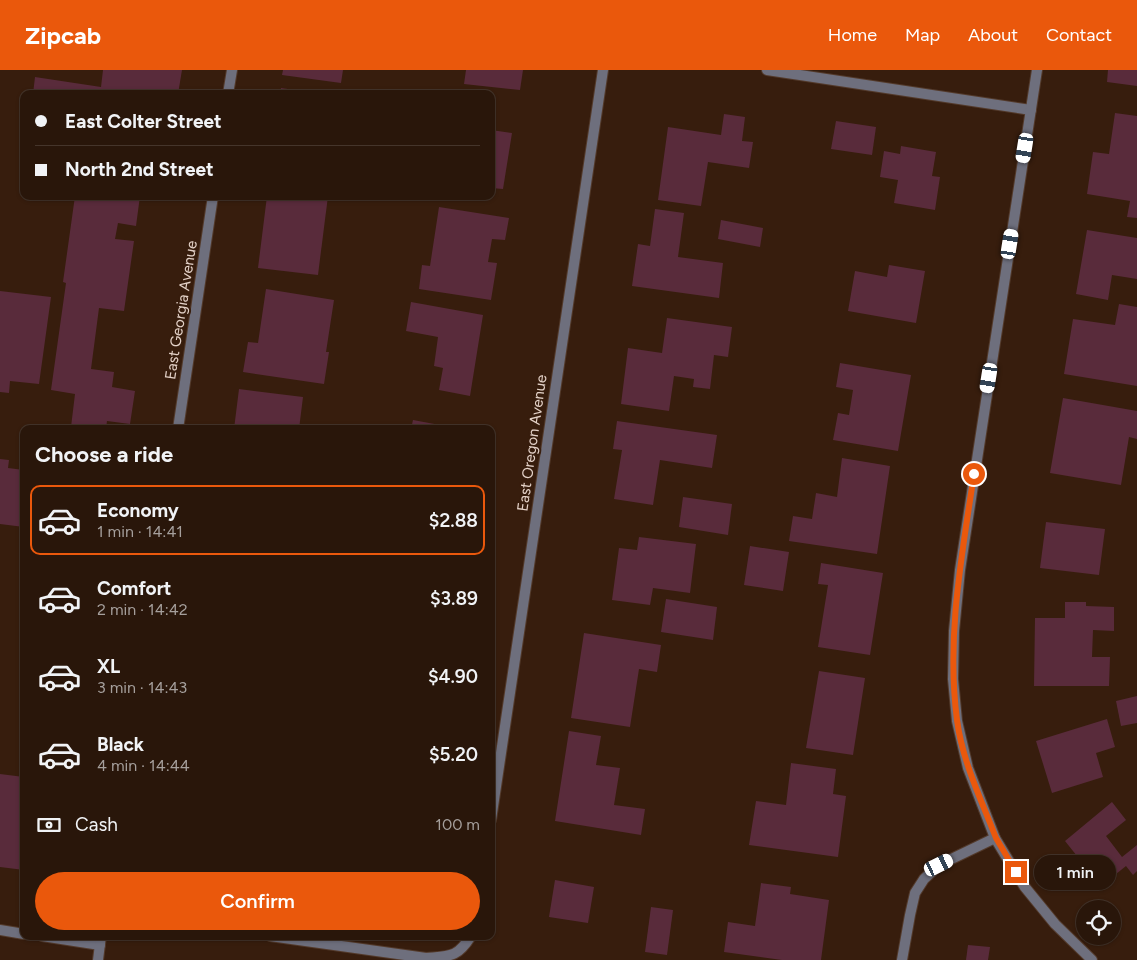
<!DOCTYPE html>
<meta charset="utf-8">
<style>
body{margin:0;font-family:Figtree,sans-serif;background:#311f13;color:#f1f3f6;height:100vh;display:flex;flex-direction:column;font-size:19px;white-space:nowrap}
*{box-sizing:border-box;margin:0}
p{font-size:16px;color:#a59f9c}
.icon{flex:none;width:28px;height:28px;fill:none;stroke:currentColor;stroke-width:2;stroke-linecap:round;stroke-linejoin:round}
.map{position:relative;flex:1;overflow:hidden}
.side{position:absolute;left:20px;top:355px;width:475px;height:515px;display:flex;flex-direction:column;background:#29160a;border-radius:10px;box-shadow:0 1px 4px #0004,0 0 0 1px #45352b}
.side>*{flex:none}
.banner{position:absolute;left:20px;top:20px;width:475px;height:110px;border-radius:10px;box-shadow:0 1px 4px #0004,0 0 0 1px #45352b;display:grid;align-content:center;height:110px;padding:0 15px;background:#29160a}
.buttons{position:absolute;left:1076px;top:830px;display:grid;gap:10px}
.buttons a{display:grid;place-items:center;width:45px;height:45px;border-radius:50%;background:#29160a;box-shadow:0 1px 4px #0004,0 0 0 1px #45352b;font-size:25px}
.end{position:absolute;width:22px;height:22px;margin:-11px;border:6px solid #ea580c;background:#fff;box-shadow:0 0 0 2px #fff}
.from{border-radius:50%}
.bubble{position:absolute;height:35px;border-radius:18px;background:#29160a;box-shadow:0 1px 4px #0004,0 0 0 1px #45352b;font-size:16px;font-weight:600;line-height:35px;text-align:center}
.car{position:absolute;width:15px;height:30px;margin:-15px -8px;border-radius:6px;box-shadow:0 0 4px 1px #0007;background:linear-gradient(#fff 24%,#345 0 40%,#fff 0 76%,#345 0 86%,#fff 0)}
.banner b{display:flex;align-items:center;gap:18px;height:48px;font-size:19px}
.banner b+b{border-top:1px solid #45352b}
.banner i{width:12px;height:12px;background:#f1f3f6}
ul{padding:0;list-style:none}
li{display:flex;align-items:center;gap:15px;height:70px;margin:0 10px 8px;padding:0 5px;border:2px solid transparent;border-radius:10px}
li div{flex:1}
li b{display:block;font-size:19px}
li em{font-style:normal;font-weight:600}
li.on{border-color:#ea580c}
li>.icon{width:45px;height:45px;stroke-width:1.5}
h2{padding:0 15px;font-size:22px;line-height:60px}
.pay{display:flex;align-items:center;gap:12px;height:55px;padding:0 15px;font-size:19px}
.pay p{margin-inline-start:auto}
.primary-button{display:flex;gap:10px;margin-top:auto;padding:10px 15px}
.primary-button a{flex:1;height:58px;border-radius:30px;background:#ea580c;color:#fff;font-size:20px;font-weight:600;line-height:58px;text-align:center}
header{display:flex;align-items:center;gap:30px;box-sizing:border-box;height:70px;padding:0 25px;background:#ea580c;color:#fff}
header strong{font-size:24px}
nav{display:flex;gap:28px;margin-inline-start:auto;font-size:18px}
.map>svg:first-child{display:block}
.building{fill:#592b3b}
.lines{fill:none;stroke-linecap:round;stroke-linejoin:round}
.street-casing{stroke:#533a2b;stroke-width:12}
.street{stroke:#6e6f7d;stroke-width:10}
.route{stroke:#ea580c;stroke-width:6}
.labels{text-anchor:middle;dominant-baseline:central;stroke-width:4;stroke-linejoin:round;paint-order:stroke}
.street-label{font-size:15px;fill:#e4d2c8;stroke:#371d0d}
</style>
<header>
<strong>Zipcab</strong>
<nav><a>Home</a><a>Map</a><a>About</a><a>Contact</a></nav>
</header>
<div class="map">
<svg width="1137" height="890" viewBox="0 0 1137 890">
<rect width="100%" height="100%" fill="#371d0d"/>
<g class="building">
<path d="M 103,0 L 182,0 L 178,24 L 134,23 L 134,24 L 33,24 L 35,7 L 101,17 Z"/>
<path d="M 283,0 L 343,0 L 341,13 L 282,5 Z"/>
<path d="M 466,0 L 523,0 L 520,20 L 464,14 Z"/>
<path d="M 1108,0 L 1137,0 L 1137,16 L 1107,12 Z"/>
<path d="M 281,18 L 315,23 L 315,24 L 280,24 Z"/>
<path d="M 1115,43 L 1137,46 L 1137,148 L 1127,147 L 1130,131 L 1087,124 L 1093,82 L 1109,84 Z"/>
<path d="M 724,44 L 745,47 L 742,71 L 753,72 L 749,98 L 708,92 L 701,136 L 658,130 L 668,57 L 721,65 Z"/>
<path d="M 836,51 L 876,57 L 872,85 L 831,79 Z"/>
<path d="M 491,60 L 512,63 L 503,119 L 491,118 Z"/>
<path d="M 901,76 L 936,82 L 932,106 L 940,107 L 935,140 L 894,133 L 898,110 L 880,107 L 884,81 L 900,84 Z"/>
<path d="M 23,87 L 24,87 L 24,107 L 20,106 Z"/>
<path d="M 75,126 L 140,126 L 136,156 L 118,153 L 115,169 L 134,171 L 124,241 L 99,238 L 91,299 L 114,302 L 112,317 L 135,321 L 130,354 L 107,351 L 106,359 L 84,359 L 71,357 L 75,324 L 51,320 L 66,213 L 63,212 Z"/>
<path d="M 267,126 L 328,126 L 318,205 L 258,198 Z"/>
<path d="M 439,137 L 509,148 L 505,170 L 492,169 L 488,192 L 497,193 L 491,230 L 419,219 L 422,195 L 430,196 Z"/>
<path d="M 655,139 L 684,143 L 678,187 L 723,193 L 719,228 L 632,216 L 638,174 L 650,176 Z"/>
<path d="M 721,150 L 763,158 L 760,177 L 718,169 Z"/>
<path d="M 1087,160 L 1137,168 L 1137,209 L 1112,205 L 1108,230 L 1076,224 Z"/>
<path d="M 889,195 L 925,201 L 916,253 L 848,241 L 855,201 L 887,207 Z"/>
<path d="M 266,219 L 334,230 L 326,282 L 329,282 L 324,314 L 243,302 L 248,272 L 258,273 Z"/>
<path d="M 0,221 L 51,227 L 39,314 L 10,311 L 9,323 L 0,322 Z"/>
<path d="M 411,232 L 483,245 L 470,326 L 439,320 L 443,298 L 434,296 L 438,267 L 406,261 Z"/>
<path d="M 1119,234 L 1137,237 L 1137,316 L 1064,304 L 1073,249 L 1115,255 Z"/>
<path d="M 667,248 L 732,257 L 728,287 L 714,285 L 710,319 L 693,317 L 694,309 L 674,306 L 669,341 L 621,334 L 628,278 L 662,283 Z"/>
<path d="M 840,293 L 911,305 L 898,381 L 833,370 L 838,343 L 849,345 L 853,320 L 836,317 Z"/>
<path d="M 239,319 L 303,327 L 299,359 L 234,359 Z"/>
<path d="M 1063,328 L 1137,341 L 1137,369 L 1129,367 L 1121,415 L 1050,403 Z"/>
<path d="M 413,350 L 456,358 L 456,359 L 411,359 Z"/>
<path d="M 617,351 L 717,365 L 712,398 L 660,390 L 653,435 L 614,429 L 622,380 L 613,379 Z"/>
<path d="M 43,354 L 67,358 L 67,359 L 42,359 Z"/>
<path d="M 842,388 L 890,396 L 877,484 L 789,471 L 793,446 L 812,449 L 816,423 L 837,427 Z"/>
<path d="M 0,389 L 9,390 L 8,398 L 24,400 L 24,457 L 0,454 Z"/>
<path d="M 683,427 L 732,434 L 728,465 L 679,457 Z"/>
<path d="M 1046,452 L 1105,459 L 1099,505 L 1040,498 Z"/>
<path d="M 639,467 L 696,474 L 690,523 L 653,518 L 650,535 L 612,530 L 619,478 L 637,480 Z"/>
<path d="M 750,476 L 789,482 L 783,521 L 744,515 Z"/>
<path d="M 821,493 L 883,503 L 870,585 L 818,577 L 828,515 L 818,514 Z"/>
<path d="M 666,529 L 717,537 L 713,570 L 661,562 Z"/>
<path d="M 1065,532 L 1086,532 L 1086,536 L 1114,537 L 1114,561 L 1093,560 L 1092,587 L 1110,587 L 1109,616 L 1034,616 L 1035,548 L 1065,548 Z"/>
<path d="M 584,563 L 661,575 L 657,602 L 639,599 L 630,657 L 571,648 Z"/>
<path d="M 819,601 L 865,608 L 853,685 L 806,678 Z"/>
<path d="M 1137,626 L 1137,653 L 1121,656 L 1116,631 Z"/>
<path d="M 1107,649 L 1115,677 L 1096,683 L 1103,707 L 1052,723 L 1036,671 Z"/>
<path d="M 569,661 L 601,666 L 596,695 L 620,698 L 614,735 L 645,739 L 641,765 L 555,751 Z"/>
<path d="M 791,693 L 836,699 L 833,724 L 846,726 L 838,787 L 749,775 L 756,731 L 786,735 Z"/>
<path d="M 0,704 L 24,707 L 24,800 L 0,797 Z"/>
<path d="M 1112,732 L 1126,750 L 1106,766 L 1122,787 L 1137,775 L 1137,801 L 1133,805 L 1126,796 L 1101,816 L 1065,771 Z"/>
<path d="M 555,810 L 594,817 L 588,853 L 549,847 Z"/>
<path d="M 761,813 L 791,817 L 790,824 L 829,830 L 821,890 L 782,890 L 724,882 L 728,852 L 755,856 Z"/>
<path d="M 651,837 L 673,840 L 667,885 L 645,882 Z"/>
<path d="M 968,875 L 990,877 L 988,890 L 966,890 Z"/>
</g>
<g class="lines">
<defs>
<g id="street">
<path d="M 767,0 L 1031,40"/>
<path d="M 1037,0 L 960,500 L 954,561 L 953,609 L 957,651 L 968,698 L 995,768 L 1024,816 L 1055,854 L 1092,890"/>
<path d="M 228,24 L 232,0"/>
<path d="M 178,359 L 213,126"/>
<path d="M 491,750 L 603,0"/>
<path d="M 0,860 L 24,864"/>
<path d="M 42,866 L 100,875"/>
<path d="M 270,866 L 426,888 C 450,886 457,888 471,866"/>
<path d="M 98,890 L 101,866"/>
<path d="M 902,890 L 910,845 L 915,823 L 924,809 L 939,795 L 995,768"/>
</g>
</defs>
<use href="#street" class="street-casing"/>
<use href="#street" class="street"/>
</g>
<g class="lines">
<path class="route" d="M 974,404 C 962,485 946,567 957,650 C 962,688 978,723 992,758 L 996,768 L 1016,802"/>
</g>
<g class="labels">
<g class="street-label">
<text transform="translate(181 240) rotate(-81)">East Georgia Avenue</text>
<text transform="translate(532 373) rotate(-82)">East Oregon Avenue</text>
</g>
</g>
</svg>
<div class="buttons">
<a><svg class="icon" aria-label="locate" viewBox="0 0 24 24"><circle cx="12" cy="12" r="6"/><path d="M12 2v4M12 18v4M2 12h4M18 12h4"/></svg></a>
</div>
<i class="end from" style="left:974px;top:404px"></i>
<i class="end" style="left:1016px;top:802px"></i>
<div class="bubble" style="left:1034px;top:785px;width:82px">1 min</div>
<i class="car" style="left:1025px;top:78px;rotate:189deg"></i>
<i class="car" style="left:1010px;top:174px;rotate:9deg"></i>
<i class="car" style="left:989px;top:308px;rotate:189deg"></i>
<i class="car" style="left:939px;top:795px;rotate:64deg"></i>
<div class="banner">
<b><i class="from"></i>East Colter Street</b>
<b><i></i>North 2nd Street</b>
</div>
<section class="side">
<h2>Choose a ride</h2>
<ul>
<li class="on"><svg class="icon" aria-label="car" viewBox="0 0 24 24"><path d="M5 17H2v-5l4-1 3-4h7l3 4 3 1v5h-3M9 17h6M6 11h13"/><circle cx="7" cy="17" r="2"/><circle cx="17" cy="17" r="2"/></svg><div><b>Economy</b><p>1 min · 14:41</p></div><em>$2.88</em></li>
<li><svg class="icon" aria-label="car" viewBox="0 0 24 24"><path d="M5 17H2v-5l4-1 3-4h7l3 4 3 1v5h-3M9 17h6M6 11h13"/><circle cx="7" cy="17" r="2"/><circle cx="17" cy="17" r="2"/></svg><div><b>Comfort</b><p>2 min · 14:42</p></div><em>$3.89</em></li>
<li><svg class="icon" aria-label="car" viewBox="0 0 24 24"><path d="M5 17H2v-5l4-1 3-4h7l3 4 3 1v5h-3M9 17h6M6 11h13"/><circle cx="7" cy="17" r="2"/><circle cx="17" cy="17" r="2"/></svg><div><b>XL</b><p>3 min · 14:43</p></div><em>$4.90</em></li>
<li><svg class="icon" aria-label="car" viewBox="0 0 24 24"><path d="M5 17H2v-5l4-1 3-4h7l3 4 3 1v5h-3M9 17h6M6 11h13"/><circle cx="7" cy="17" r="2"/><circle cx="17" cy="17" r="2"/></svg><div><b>Black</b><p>4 min · 14:44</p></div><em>$5.20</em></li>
</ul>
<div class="pay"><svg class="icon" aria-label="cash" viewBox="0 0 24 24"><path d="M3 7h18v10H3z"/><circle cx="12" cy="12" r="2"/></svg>Cash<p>100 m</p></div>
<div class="primary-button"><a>Confirm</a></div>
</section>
</div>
